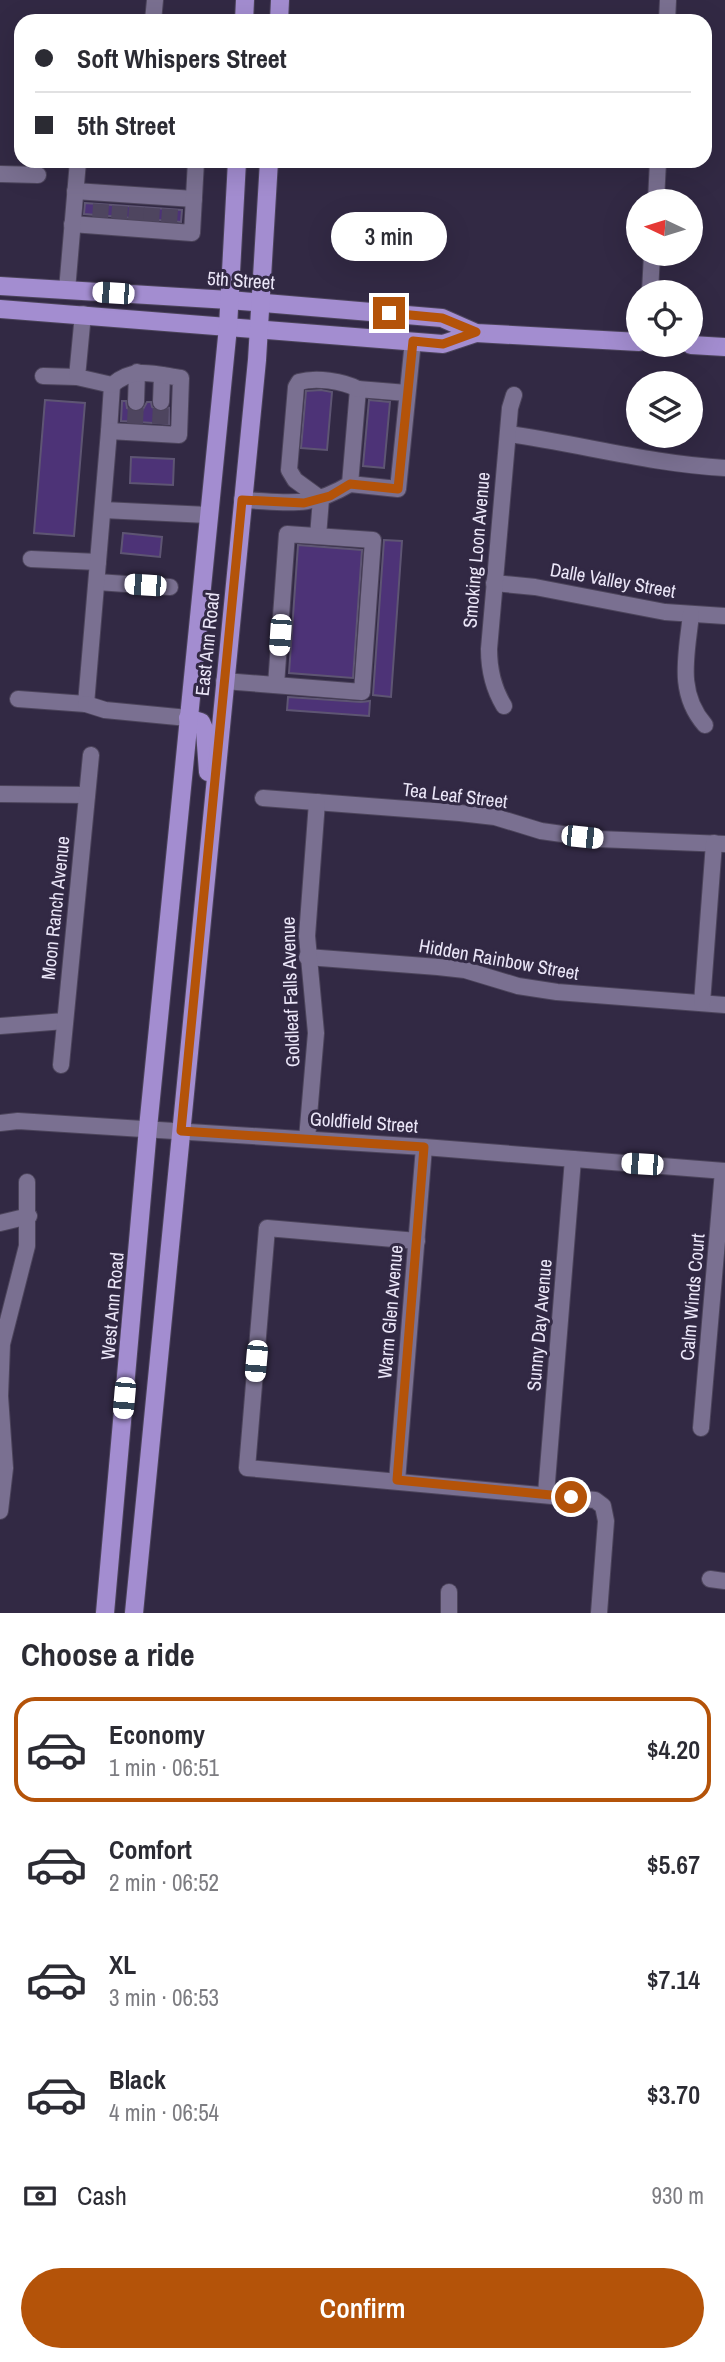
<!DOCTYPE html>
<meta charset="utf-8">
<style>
body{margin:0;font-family:"Archivo Narrow",sans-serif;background:#f2f2f3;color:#2b2b33;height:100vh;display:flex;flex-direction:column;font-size:26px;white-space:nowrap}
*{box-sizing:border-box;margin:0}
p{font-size:23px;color:#7c7c81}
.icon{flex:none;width:38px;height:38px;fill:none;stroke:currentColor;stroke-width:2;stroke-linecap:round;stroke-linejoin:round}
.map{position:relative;height:1613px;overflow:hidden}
.panel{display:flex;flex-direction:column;background:#fff;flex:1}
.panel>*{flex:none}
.hud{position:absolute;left:14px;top:14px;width:698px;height:154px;border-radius:21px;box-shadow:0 7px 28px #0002;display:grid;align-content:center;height:154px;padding:0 21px;background:#fff}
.needle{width:46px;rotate:274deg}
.buttons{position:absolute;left:626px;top:189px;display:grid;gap:14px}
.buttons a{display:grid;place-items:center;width:77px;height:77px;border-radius:50%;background:#fff;box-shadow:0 7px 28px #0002;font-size:35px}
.end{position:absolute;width:32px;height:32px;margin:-16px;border:9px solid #b45309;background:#fff;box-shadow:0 0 0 4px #fff}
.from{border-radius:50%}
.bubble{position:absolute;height:49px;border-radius:24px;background:#fff;box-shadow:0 7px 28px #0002;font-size:23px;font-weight:600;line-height:49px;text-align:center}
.car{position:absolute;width:21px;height:42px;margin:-21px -10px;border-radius:9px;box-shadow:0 0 5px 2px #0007;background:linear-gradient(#fff 24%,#345 0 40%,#fff 0 76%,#345 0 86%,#fff 0)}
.hud b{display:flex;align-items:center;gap:24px;height:66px;font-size:26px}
.hud b+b{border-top:2px solid #e1e1e2}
.hud i{width:18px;height:18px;background:#2b2b33}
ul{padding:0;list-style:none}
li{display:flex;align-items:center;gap:21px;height:105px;margin:0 14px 10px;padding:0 7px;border:4px solid transparent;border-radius:21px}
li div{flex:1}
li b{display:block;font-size:26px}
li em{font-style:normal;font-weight:600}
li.active{border-color:#b45309}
li>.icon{width:63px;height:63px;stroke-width:1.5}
h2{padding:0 21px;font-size:32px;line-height:84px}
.pay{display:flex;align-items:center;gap:18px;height:77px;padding:0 21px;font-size:26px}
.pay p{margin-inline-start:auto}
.action{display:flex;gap:14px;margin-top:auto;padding:14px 21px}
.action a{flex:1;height:80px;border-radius:42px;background:#b45309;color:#fff;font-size:28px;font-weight:600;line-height:80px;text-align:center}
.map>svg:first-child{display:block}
.building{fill:#4d3377;stroke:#5e5573;stroke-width:2}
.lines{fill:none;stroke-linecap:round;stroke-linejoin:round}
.minor-tunnel{stroke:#4e455f;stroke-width:16;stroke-dasharray:16 8;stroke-linecap:butt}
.minor-casing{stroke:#4c445b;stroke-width:18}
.major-casing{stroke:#4c445b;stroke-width:20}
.minor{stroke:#7a7091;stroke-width:16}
.major{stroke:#a38dd0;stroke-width:18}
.route{stroke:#b45309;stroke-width:9}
.labels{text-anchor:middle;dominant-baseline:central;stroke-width:6;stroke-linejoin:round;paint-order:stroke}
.street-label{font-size:19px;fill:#ebe6f8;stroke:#322944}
</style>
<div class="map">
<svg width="725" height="1613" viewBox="0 0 725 1613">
<rect width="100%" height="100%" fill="#322944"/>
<g class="building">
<path d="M 85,203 L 182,210 L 181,222 L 84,214 Z"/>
<path d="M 321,390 L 332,392 L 327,450 L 301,448 L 306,391 Z"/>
<path d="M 45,400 L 85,403 L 74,536 L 34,533 Z"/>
<path d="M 369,400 L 390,402 L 384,468 L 363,466 Z"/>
<path d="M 122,401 L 126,401 L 127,408 L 135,412 L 142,411 L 147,402 L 151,402 L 152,407 L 160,412 L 169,408 L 169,424 L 121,421 Z"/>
<path d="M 131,457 L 174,459 L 173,485 L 130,483 Z"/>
<path d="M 123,533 L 162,537 L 160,557 L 121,553 Z"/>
<path d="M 384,540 L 402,541 L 391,697 L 373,695 Z"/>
<path d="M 298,545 L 362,550 L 353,678 L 289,673 Z"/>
<path d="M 288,697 L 361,702 L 370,701 L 369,716 L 287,710 Z"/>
</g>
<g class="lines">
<g class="minor-tunnel">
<path d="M 100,220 L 101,204"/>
<path d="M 119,221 L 120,206"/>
<path d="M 136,222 L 137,207"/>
<path d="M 151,223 L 152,208"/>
<path d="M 169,224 L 170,209"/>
<path d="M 135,424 L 136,402"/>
<path d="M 160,424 L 161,402"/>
</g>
<defs>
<g id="minor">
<path d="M 153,21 L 155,0"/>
<path d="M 667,21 L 668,0"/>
<path d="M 0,174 L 38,175"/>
<path d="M 75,191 L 194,199"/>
<path d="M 656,201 L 658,161"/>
<path d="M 72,224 L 192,233 L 196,161"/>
<path d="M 67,290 L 78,161"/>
<path d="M 650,292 L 652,254"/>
<path d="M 43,376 L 77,377"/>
<path d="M 136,402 L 137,372"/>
<path d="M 161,402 L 162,375"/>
<path d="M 109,431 L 112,385"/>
<path d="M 508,434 C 580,444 652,464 725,468"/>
<path d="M 350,484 L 398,489 L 413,341"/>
<path d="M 242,500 C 289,502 308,509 350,484 L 358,389 L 407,393"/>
<path d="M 103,510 L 208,515"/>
<path d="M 318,536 L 321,499 L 295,480 L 289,470 L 296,387 L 299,382 C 316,377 343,381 358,389"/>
<path d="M 31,559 L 98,562"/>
<path d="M 97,582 L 170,587"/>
<path d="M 494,583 L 535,587 L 665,612 L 725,616"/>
<path d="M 691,614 C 687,654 676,692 705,725"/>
<path d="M 224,681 L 362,692 L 373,540 L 287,534 L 276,685"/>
<path d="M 18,699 L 86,704 L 109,431 L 179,435 L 181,378 C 154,374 134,366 112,385 L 77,377 L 83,314"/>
<path d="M 86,704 L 105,710 L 188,718"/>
<path d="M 504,706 C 493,688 489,670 489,649 L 510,408 L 514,395"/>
<path d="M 0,794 L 87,795"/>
<path d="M 263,798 L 460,813 L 495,817 L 541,831 L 598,839 L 725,844"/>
<path d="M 307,957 L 438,967 L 465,970 L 518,986 L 557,992 L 725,1005"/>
<path d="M 702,1003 L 714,843"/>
<path d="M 0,1026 L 65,1021"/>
<path d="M 61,1065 L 91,755"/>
<path d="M 0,1123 L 18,1121 L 424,1147 L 725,1171"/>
<path d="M 307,1139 L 316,1033 L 307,936 L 317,802"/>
<path d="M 0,1223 L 29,1216"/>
<path d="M 417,1241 L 267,1228 L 247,1468 L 595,1500 L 603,1506 L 606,1521 L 599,1613"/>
<path d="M 701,1428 L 723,1171"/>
<path d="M 397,1481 L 424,1147"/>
<path d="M 546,1494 L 573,1159"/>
<path d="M 0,1511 L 5,1468 L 0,1396 L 2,1344 L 27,1246 L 27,1182"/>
<path d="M 710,1579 L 725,1581"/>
<path d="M 449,1613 L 449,1592"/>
</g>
<g id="major">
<path d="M 244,21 L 245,0"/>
<path d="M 279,21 L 280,0"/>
<path d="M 0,286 L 229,300 L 442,318 L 476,333 L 639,342"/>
<path d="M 0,309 L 443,344 L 476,333"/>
<path d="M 691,345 L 725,347"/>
<path d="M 188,718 L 201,722 L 205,731 L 208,772"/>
<path d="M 105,1613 L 148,1128 L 228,327 L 237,161"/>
<path d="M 134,1613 L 257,360 L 269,161"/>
</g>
</defs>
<use href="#minor" class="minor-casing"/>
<use href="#major" class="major-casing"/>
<use href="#minor" class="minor"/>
<use href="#major" class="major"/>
</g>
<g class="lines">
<path class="route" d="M 389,313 L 442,318 L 476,332 L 443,344 L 413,341 L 398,489 L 350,484 L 330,496 L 304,503 L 242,500 L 181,1131 L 424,1147 L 397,1480 L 571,1497"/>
</g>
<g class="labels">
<g class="street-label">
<text transform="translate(241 280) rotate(4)">5th Street</text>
<text transform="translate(476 550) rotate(-85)">Smoking Loon Avenue</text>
<text transform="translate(613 580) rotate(10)">Dalle Valley Street</text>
<text transform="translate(207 644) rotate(-84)">East Ann Road</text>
<text transform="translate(455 795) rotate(7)">Tea Leaf Street</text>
<text transform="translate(55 908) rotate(-84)">Moon Ranch Avenue</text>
<text transform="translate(499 959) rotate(10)">Hidden Rainbow Street</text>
<text transform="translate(290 992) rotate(-92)">Goldleaf Falls Avenue</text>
<text transform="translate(364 1122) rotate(4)">Goldfield Street</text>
<text transform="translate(692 1297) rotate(-85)">Calm Winds Court</text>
<text transform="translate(112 1306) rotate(-85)">West Ann Road</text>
<text transform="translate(390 1312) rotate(-85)">Warm Glen Avenue</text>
<text transform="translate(539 1325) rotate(-85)">Sunny Day Avenue</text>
</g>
</g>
</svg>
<div class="buttons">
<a><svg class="needle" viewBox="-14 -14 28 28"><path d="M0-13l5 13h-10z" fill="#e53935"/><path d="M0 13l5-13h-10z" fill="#7c7c81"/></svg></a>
<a><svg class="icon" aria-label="locate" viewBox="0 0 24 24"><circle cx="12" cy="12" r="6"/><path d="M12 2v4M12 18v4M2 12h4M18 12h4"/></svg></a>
<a><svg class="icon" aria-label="layers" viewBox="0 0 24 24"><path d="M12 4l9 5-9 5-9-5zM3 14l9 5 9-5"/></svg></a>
</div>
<i class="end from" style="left:571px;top:1497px"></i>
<i class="end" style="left:389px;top:313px"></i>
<div class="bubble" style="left:331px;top:212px;width:116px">3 min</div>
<i class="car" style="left:113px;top:293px;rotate:274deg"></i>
<i class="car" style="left:145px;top:585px;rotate:274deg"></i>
<i class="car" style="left:280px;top:635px;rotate:184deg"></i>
<i class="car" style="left:582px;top:837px;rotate:96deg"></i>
<i class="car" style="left:642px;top:1164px;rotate:274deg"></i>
<i class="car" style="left:256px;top:1361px;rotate:185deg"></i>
<i class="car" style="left:124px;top:1398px;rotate:185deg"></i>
<div class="hud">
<b><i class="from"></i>Soft Whispers Street</b>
<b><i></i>5th Street</b>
</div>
</div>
<section class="panel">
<h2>Choose a ride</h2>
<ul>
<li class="active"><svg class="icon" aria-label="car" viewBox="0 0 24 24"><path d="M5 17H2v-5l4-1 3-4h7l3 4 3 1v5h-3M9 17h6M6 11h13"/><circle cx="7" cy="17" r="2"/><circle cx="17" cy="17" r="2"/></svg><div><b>Economy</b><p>1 min · 06:51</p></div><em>$4.20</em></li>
<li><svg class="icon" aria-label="car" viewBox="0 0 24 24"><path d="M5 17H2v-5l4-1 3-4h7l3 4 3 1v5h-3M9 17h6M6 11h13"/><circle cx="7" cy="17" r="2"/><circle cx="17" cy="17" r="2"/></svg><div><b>Comfort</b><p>2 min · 06:52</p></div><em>$5.67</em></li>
<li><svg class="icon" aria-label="car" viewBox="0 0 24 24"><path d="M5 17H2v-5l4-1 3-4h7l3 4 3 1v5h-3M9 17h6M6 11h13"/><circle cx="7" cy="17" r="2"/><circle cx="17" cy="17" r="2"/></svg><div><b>XL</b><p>3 min · 06:53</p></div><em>$7.14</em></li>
<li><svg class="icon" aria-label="car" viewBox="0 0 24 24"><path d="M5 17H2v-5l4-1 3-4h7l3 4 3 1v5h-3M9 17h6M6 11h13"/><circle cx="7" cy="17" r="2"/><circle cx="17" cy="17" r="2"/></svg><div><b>Black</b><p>4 min · 06:54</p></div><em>$3.70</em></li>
</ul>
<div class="pay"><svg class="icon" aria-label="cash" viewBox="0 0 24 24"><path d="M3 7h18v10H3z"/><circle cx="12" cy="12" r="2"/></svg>Cash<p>930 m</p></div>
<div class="action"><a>Confirm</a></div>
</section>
